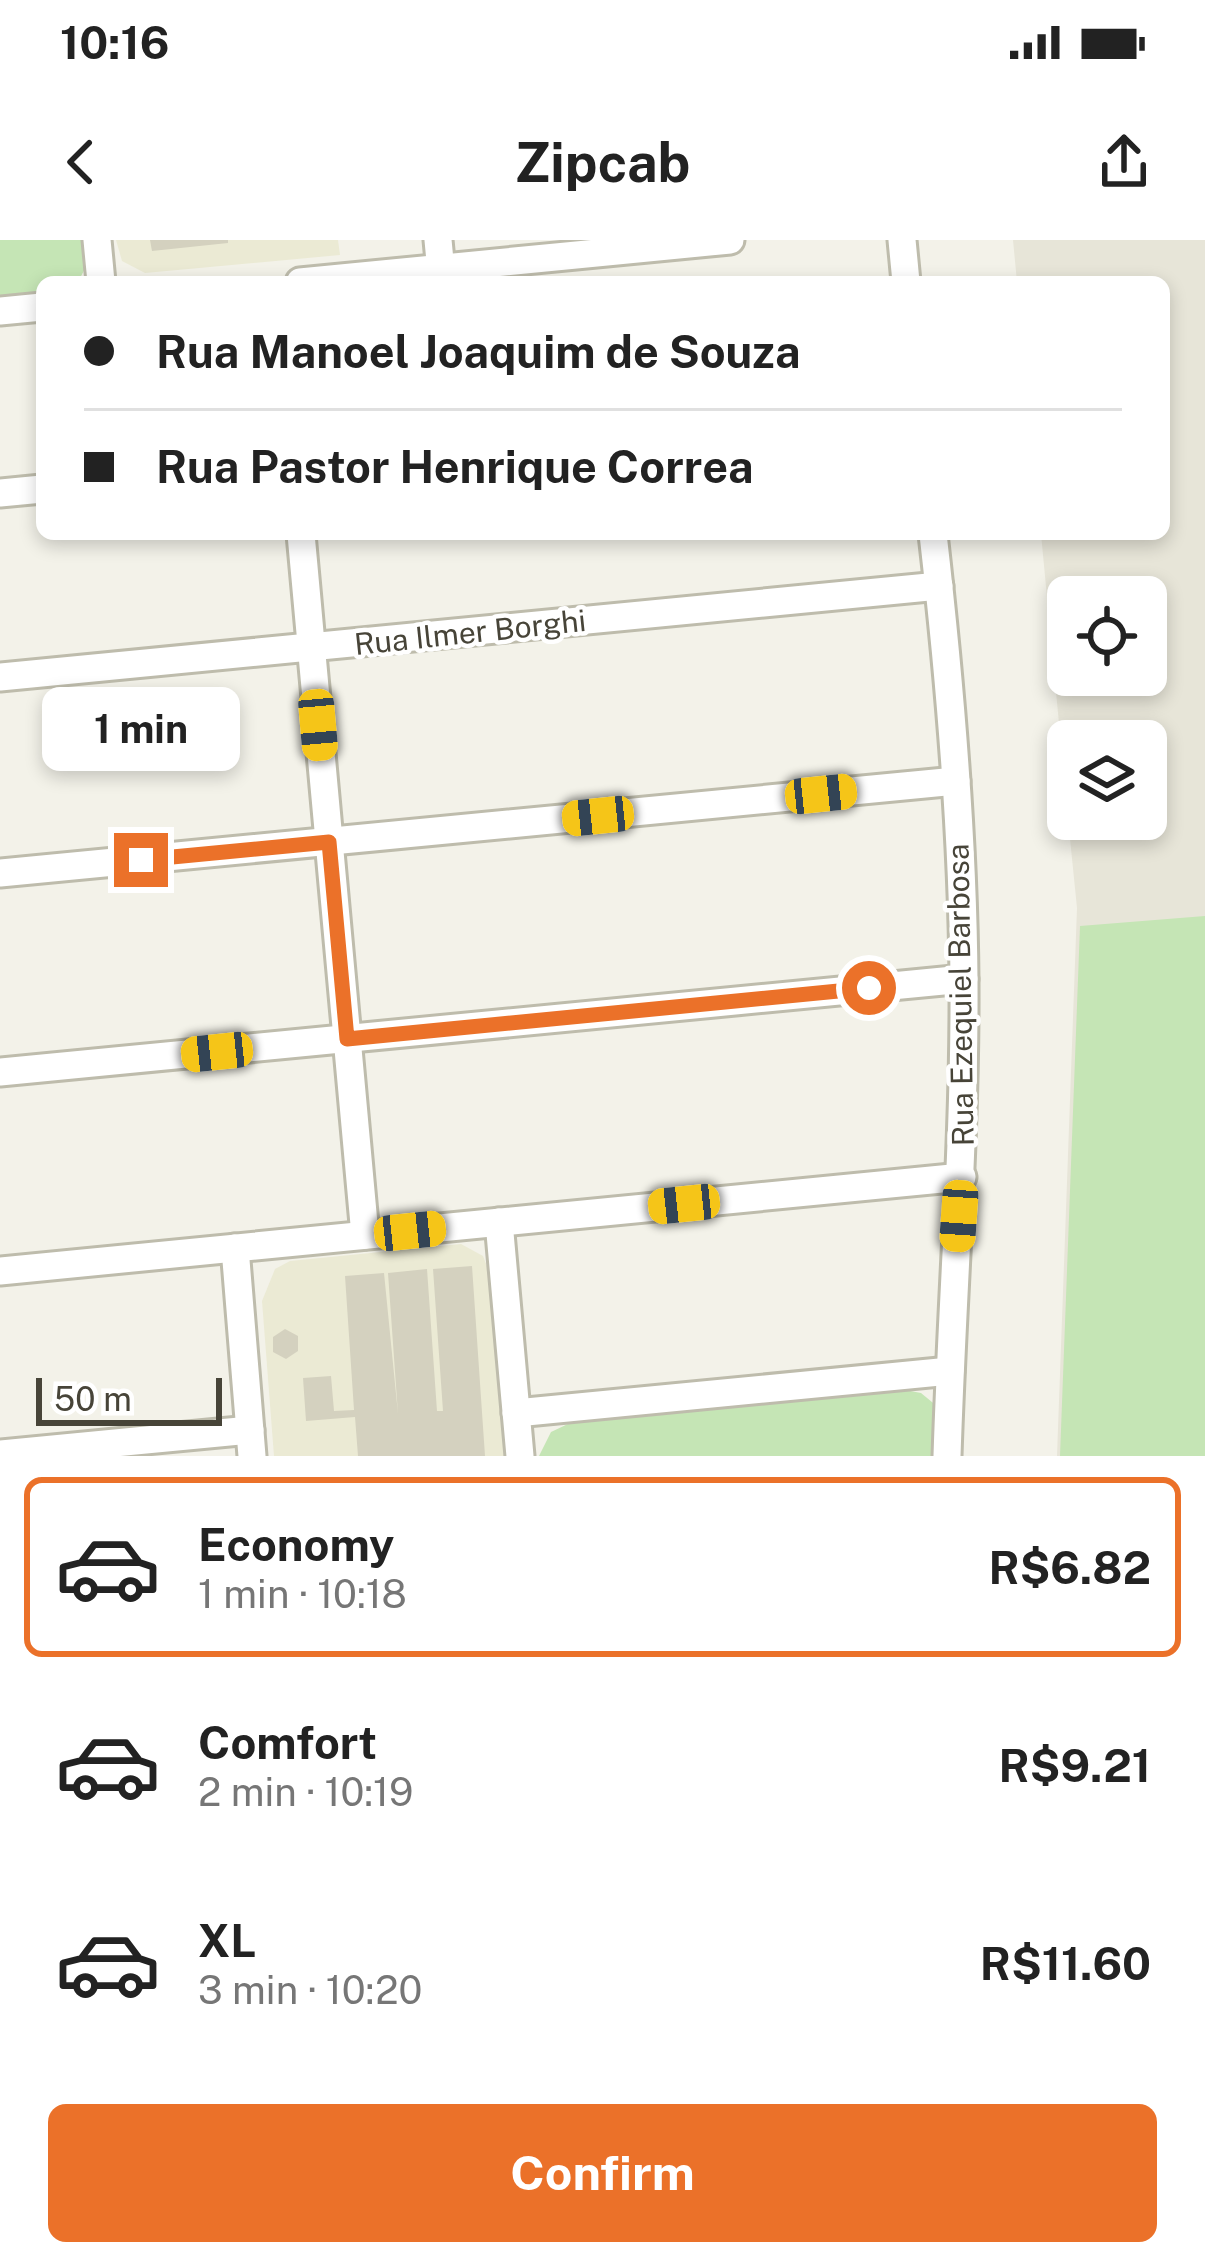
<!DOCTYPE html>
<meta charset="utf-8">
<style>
body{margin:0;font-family:"Public Sans",sans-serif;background:#f2f2f2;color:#222;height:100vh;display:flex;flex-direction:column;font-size:45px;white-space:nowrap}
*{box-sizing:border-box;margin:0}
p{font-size:39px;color:#767676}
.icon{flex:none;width:66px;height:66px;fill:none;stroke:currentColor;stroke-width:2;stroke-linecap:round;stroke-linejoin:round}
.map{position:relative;height:1216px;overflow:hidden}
.details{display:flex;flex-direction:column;background:#fff;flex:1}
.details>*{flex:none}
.top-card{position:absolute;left:36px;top:36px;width:1134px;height:264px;border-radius:18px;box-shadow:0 6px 18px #0003;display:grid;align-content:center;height:264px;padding:0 48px;background:#fff}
.buttons{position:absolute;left:1047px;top:336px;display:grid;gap:24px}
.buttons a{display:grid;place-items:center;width:120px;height:120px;border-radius:18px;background:#fff;box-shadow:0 6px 18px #0003;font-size:60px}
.scale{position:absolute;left:36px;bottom:30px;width:186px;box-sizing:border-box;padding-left:12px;border:6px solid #474438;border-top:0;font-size:33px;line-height:42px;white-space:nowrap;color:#474438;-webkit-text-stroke:9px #fff;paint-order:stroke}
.end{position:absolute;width:54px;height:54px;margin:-27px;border:15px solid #eb7129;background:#fff;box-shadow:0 0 0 6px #fff}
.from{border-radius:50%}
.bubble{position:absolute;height:84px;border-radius:18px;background:#fff;box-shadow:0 6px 18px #0003;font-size:39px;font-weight:700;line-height:84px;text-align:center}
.car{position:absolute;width:36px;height:72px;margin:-36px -18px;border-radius:15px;box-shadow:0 0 9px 3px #0007;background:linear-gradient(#f5c518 24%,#345 0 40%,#f5c518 0 76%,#345 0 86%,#f5c518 0)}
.top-card b{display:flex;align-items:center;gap:42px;height:114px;font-size:45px}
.top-card b+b{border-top:3px solid #e0e0e0}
.top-card i{width:30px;height:30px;background:#222}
ul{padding:21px 0 0;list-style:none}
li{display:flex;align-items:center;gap:36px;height:180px;margin:0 24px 18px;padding:0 24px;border:6px solid transparent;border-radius:18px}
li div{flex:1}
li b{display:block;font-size:45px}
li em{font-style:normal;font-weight:700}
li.selected{border-color:#eb7129}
li>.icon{width:108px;height:108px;stroke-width:1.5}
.primary-button{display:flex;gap:24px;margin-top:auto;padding:24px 48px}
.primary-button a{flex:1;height:138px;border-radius:18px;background:#eb7129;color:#fff;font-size:48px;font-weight:700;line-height:138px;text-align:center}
.status{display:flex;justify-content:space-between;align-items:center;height:84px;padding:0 60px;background:#fff;direction:ltr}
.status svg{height:33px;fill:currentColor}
header{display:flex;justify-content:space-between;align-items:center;height:156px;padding:0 48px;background:#fff;font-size:54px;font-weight:700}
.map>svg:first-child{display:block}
.residential{fill:#e7e5d8;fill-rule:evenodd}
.education{fill:#ebead4}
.green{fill:#c5e5b5}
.building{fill:#d4d1bf}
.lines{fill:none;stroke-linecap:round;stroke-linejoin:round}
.minor-casing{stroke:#bebcac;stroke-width:33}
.minor{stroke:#fff;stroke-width:27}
.route{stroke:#eb7129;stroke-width:15}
.labels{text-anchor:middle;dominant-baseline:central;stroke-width:9;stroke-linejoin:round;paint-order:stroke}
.street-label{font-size:30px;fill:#474438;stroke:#fff}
</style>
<div class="status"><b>10:16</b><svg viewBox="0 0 49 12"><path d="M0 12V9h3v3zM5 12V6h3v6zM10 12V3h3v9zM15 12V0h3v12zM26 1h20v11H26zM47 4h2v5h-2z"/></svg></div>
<header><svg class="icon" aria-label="back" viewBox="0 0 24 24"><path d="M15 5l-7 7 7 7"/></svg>Zipcab<svg class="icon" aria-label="share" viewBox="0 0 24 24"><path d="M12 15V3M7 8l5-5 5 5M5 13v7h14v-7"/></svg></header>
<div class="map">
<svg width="1205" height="1216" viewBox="0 0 1205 1216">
<rect width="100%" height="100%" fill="#f3f2e9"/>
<path class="residential" d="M 1013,0 L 1205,0 L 1205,1216 L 1057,1216 L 1077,668 L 1068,579 L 1146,579 L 1146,501 L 1068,501 L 1068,578 L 1041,294 L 1164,294 L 1164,42 L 1017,42 ZM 1068,357 L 1146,357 L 1146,435 L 1068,435 Z"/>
<g class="education">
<path d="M 116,0 L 338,0 L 340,15 L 145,33 L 122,21 Z"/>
<path d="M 461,1004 L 483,1016 L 490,1034 L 504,1216 L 274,1216 L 262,1061 L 275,1029 L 290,1021 Z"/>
</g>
<g class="green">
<path d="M 0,0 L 86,0 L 89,21 L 78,42 L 42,42 L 42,54 L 0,58 Z"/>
<path d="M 1205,676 L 1205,1216 L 1060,1216 L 1080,686 Z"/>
<path d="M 905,1150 L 921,1153 L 938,1167 L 937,1216 L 539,1216 L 551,1192 L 570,1183 Z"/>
</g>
<g class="building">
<path d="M 150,0 L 228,0 L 228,3 L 152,11 Z"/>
<path d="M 472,1026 L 485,1216 L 358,1216 L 355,1177 L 306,1181 L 303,1138 L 331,1136 L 334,1171 L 354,1170 L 345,1036 L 384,1033 L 398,1174 L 388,1033 L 427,1029 L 437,1171 L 443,1171 L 433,1029 Z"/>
<path d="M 285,1089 L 298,1096 L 298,1111 L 286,1119 L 273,1112 L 273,1097 Z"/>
</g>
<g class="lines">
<defs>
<g id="minor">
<path d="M 97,0 L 101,42"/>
<path d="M 438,0 L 442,42"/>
<path d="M 902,0 L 906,42"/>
<path d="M 300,42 L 730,0"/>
<path d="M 0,71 L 42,67"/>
<path d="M 0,253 L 42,249"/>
<path d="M 301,294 L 365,995"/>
<path d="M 933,294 C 950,442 963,592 964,741 C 965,900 952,1057 947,1216"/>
<path d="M 0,437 L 939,346"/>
<path d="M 0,633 L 956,541"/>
<path d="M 0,832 L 964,739"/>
<path d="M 499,982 L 520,1216"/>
<path d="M 235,1008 L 252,1216"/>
<path d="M 0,1031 L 962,937"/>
<path d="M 516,1173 L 950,1131"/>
<path d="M 0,1214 L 250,1190"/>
</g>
</defs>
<use href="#minor" class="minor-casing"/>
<use href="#minor" class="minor"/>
</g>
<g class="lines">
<path class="route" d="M 141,620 L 329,602 L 347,799 L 869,748"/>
</g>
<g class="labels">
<g class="street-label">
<text transform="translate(470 392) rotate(-6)">Rua Ilmer Borghi</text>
<text transform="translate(960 755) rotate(-91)">Rua Ezequiel Barbosa</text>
</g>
</g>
</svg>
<div class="buttons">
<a><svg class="icon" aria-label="locate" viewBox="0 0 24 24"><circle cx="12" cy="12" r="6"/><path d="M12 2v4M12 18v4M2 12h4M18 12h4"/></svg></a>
<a><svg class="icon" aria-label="layers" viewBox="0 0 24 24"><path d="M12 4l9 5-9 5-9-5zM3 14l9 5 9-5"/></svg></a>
</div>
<div class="scale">50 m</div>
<i class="end from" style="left:869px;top:748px"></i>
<i class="end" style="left:141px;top:620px"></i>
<div class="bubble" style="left:42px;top:447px;width:198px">1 min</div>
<i class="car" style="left:318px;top:485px;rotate:175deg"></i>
<i class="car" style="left:821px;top:554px;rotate:84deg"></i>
<i class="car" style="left:598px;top:576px;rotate:264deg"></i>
<i class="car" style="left:217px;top:812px;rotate:264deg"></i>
<i class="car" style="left:684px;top:964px;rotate:264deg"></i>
<i class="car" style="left:959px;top:976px;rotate:184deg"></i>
<i class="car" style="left:410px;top:991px;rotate:84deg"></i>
<div class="top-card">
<b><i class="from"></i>Rua Manoel Joaquim de Souza</b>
<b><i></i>Rua Pastor Henrique Correa</b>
</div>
</div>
<section class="details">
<ul>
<li class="selected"><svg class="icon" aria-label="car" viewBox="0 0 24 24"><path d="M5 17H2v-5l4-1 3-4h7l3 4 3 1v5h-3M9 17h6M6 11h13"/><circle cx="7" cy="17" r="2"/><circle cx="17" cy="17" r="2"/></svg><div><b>Economy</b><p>1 min · 10:18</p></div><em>R$6.82</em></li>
<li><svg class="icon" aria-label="car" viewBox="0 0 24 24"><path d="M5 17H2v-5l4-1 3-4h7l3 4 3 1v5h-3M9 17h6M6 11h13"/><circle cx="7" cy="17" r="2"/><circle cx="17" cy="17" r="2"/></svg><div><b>Comfort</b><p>2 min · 10:19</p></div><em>R$9.21</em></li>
<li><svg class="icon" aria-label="car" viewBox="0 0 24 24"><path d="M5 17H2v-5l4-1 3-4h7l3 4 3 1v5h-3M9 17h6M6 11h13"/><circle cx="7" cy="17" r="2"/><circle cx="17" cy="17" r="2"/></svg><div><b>XL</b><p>3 min · 10:20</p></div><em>R$11.60</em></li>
</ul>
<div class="primary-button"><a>Confirm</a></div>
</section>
